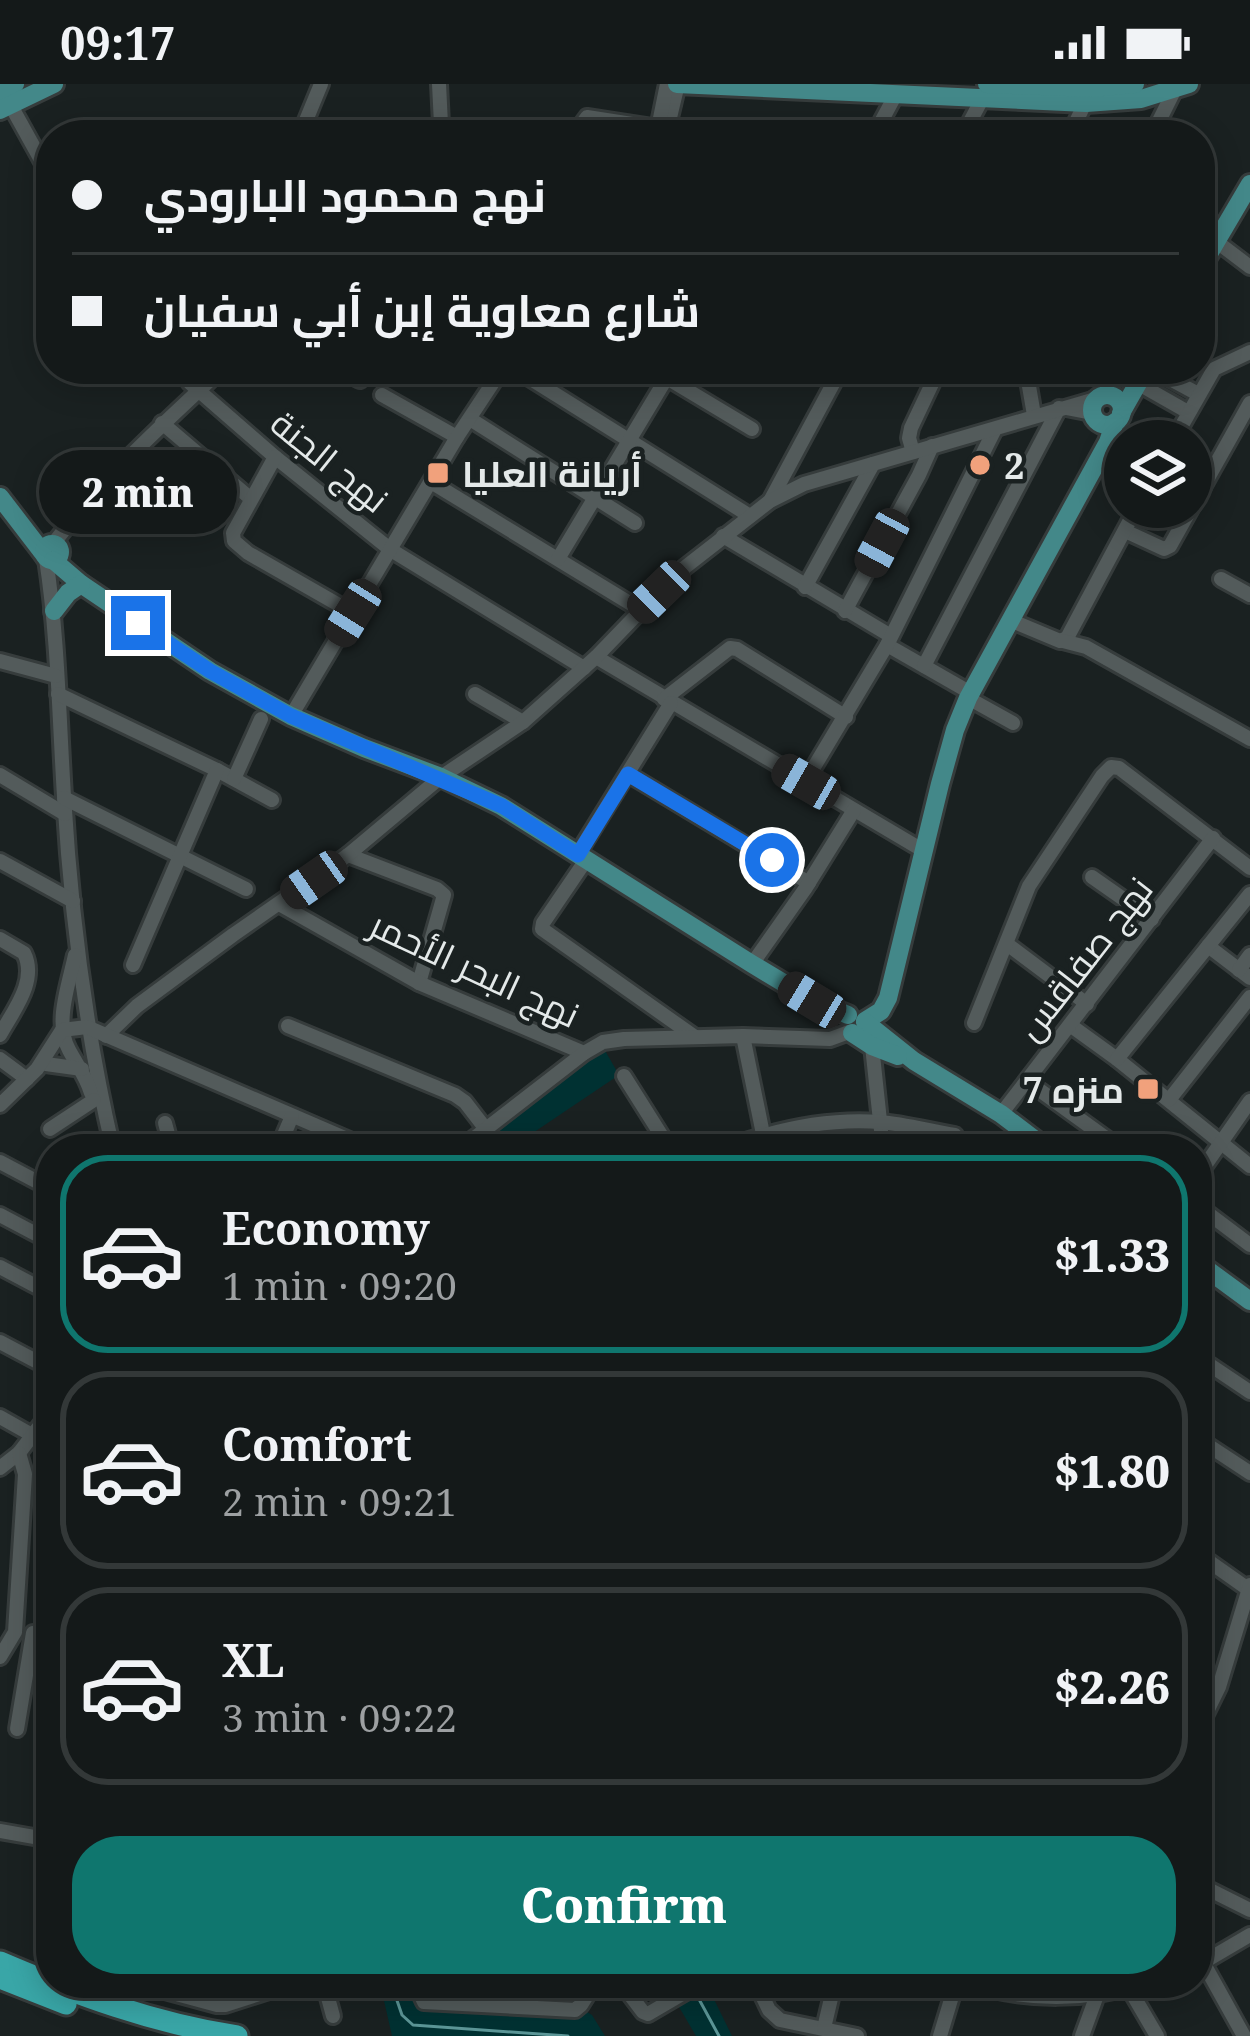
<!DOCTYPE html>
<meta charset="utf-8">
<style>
body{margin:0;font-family:"Noto Serif",Cairo,serif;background:#212626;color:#f1f3f6;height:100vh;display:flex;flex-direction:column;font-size:45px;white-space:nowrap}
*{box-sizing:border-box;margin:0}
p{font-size:39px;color:#9da0a2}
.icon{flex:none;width:66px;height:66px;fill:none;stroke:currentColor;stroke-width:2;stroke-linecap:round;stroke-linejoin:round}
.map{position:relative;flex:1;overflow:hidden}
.sheet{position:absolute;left:36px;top:1050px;width:1176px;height:864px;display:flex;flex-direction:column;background:#141919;border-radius:48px;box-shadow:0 6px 30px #0003,0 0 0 3px #333838}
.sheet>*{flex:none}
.banner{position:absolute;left:36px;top:36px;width:1179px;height:264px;border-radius:48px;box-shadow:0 6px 30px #0003,0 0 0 3px #333838;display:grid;align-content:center;height:264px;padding:0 36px;background:#141919}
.fabs{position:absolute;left:1104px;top:336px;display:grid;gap:24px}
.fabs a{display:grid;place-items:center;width:108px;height:108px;border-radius:50%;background:#141919;box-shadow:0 6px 30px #0003,0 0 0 3px #333838;font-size:60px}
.end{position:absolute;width:54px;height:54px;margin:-27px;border:15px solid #1a73e8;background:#fff;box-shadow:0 0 0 6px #fff}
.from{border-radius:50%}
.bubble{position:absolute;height:84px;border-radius:42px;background:#141919;box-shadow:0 6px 30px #0003,0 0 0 3px #333838;font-size:39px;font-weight:800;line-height:84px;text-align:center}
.car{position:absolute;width:36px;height:72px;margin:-36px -18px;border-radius:15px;box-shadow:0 0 9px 3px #0007;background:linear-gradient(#222 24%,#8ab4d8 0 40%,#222 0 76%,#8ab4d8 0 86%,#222 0)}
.banner b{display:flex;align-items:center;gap:42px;height:114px;font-size:45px}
.banner b+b{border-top:3px solid #333838}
.banner i{width:30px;height:30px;background:#f1f3f6}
ul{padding:21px 0 0;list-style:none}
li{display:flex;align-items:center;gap:36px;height:198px;margin:0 24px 18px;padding:0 12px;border:6px solid #333838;border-radius:48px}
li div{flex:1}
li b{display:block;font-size:45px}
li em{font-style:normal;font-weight:800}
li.current{border-color:#0f766e}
li>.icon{width:108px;height:108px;stroke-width:1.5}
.button{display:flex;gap:24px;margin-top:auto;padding:24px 36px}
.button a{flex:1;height:138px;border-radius:48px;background:#0f766e;color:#fff;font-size:48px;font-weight:800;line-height:138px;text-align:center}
.status{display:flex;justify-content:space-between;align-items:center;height:84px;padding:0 60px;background:#141919;direction:ltr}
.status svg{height:33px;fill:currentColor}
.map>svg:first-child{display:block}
.green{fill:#003132}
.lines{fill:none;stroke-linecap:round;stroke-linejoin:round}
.stream{stroke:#5c9697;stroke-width:3}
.minor-casing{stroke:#363c3c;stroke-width:20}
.major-casing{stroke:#363c3c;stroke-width:24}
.highway-casing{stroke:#363c3c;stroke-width:27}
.minor{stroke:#535b5b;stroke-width:14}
.major{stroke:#438889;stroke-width:18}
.highway{stroke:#39a6a7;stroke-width:21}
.route{stroke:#1a73e8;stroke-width:15}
.poi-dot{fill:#f1a17c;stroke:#1a2121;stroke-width:4.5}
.labels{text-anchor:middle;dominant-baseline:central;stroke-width:9;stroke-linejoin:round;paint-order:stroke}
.street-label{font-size:36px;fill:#e4e9e9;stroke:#1a2121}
.poi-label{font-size:36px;font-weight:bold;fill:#e4e9e9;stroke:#1a2121;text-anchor:start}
</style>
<div class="status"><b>09:17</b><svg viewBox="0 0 49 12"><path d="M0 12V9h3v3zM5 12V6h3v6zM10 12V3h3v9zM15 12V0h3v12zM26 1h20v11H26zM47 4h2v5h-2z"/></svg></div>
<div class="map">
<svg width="1250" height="1952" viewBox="0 0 1250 1952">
<rect width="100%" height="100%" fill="#1a2121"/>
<g class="green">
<path d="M 378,40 L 433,49 L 328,51 Z"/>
<path d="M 603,963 L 619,991 L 509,1065 L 470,1065 L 587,973 Z"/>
<path d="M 380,1899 L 409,1899 L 418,1921 L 576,1933 L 584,1926 L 592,1931 L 605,1952 L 392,1952 Z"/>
<path d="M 665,1899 L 706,1899 L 732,1952 L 696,1952 Z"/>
</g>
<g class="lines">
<g class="stream">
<path d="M 391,1899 L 402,1931 L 413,1941 L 568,1952"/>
<path d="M 694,1906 L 719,1952"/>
</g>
<defs>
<g id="minor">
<path d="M 10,20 L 51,94"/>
<path d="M 668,42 L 678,0"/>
<path d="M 300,51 L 321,0"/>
<path d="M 435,51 L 441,40 L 439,0"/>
<path d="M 574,51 L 587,33 L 658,44 L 673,51"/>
<path d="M 654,51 L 658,44 L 667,0"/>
<path d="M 874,51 L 896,10"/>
<path d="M 963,51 L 982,15"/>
<path d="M 1065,51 L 1074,42 L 1087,15"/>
<path d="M 1152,51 L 1175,5"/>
<path d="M 1200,145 L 1250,183"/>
<path d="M 179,285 L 190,299 L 275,373 L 391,466 L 584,584"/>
<path d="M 338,285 L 360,296"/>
<path d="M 515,285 L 750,432"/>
<path d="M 652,285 L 752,345"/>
<path d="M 1026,285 L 1034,331"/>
<path d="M 1152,285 L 1198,310"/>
<path d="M 1137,299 L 1188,328"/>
<path d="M 382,311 L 457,353"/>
<path d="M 1066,324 L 1092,329"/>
<path d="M 470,335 L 635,439"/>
<path d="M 162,339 L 250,414"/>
<path d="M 1173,357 L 1214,285 L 1250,268"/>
<path d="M 913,368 L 909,354 L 911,344 L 939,285"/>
<path d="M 275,373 L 233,449 L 234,457 L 248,469 L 353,529"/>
<path d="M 431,398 L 641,526"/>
<path d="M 770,417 L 841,285"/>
<path d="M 1125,447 L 1164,465 L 1170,462 L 1250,319"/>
<path d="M 723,452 L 891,552"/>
<path d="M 53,460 C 104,393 161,342 222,285"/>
<path d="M 46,475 C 58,553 59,633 64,712 C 71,831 86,949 113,1065"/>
<path d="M 558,475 L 672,285"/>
<path d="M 1221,495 L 1250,511"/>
<path d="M 805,503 L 873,380"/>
<path d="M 845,527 L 919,391 L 932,362"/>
<path d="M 1012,537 L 1060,557 L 1067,554 L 1137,423"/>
<path d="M 1063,557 L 1086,563 L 1250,655"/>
<path d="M 887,561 L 971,609"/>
<path d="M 596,573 L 924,767"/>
<path d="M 0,577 L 56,592"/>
<path d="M 924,582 L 1059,324"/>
<path d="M 58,610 L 217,686 L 272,716"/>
<path d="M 475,610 L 523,638"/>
<path d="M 968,614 L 1013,639"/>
<path d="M 664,615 L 730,564 L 737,565 L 846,633"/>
<path d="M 291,632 L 457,353 L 502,285"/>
<path d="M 628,690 L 809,799"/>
<path d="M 0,691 L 65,730"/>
<path d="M 234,695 L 261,635"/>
<path d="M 805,698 L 887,561 L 995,345"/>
<path d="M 64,714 L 246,805"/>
<path d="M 348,771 L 437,805 L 444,811 L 419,899"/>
<path d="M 577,771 L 671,619"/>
<path d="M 586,776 L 543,839 L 542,845 L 695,953"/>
<path d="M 0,777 L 73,817"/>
<path d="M 1092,793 L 1152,835"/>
<path d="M 279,820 L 419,899 L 584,969"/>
<path d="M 0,855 L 24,869 C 38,897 13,927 0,951"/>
<path d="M 1007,860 L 1087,920"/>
<path d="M 1208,862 L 1250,894"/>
<path d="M 75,871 C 69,900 54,939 69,966 C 77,981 86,992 91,1009"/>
<path d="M 752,880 L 805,805 L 854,726"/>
<path d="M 133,881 L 217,686"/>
<path d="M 1239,886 L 1250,871"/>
<path d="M 974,939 L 1029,802 L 1102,692 L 1111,683 L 1119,684 L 1250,784"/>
<path d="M 1070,941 L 1117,975 L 1250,1082"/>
<path d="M 288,942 L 455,1011 L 465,1018 L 485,1044"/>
<path d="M 106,952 L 137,922 L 233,851 L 348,771 L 441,693 L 523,638 L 596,573 L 675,491 L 770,417 L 804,400 L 1099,314"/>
<path d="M 743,952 L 763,1050"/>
<path d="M 872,962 L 883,1065"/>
<path d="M 0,975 L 27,995"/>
<path d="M 1117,975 L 1250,810"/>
<path d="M 46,980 L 82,985"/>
<path d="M 624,992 L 670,1065"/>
<path d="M 1027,997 L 1121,1065"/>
<path d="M 1169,1016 L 1250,913"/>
<path d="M 0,1021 L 37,985 L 62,946 L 87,943 L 370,1065"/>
<path d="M 1001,1030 L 1213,754"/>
<path d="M 165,1039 L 172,1065"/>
<path d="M 50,1045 L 94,1016"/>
<path d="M 278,1065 L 292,1032"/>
<path d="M 460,1065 L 584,969 L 603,958 L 624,955 L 743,952 L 830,955 L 849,948"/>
<path d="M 723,1065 C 773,1046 827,1034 880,1038 C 905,1040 930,1047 955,1051"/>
<path d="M 0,1078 L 51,1105"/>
<path d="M 1197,1093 L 1250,1017"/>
<path d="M 1197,1121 L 1250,1161"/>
<path d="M 0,1131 L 51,1158"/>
<path d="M 0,1183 L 51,1210"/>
<path d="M 0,1258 L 51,1285"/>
<path d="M 1197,1281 L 1201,1275 L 1250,1308"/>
<path d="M 0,1333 L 32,1351"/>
<path d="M 1197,1354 L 1250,1389"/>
<path d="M 0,1384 L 19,1369 L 51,1327"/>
<path d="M 1197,1469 L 1248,1505"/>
<path d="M 0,1573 L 15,1548 L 25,1390 L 19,1369"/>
<path d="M 17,1645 L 33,1549"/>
<path d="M 1197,1648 L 1219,1603 L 1250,1501"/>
<path d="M 0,1747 L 51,1756"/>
<path d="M 1197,1802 L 1208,1805 L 1250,1826"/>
<path d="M 1204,1880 L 1244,1952"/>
<path d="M 1197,1882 L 1250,1851"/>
<path d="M 148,1899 L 154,1904 L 217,1921 L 225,1921 L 294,1899"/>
<path d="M 324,1899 L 333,1932"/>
<path d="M 415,1899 L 424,1918 L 575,1926 L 581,1921 L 595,1899"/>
<path d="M 621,1899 L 643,1928 L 648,1930 L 701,1899"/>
<path d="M 756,1899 L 769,1926 L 780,1936 L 857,1952"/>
<path d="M 970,1899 C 1025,1918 1089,1917 1145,1899"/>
<path d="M 1126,1899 L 1157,1952"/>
<path d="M 824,1944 L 833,1906"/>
<path d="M 940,1952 L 956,1899"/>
<path d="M 1082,1952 L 1097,1911"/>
</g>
<g id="major">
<path d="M 677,0 L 1086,19 L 1141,15 L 1189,0"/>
<path d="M 987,0 L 1092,4 L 1135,0"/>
<path d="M 0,9 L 15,0"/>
<path d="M 0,26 L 54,0"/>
<path d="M 1200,185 L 1250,100"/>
<circle cx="1107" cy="326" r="15"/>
<path d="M 1121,329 L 1146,285"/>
<path d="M 0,413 L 43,469"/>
<circle cx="52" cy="468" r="8"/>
<path d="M 53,476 L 81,500 L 210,587 L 291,632 L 364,664 L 441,693 L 501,722 L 752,880 L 812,916 L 848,931"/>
<path d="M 54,527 L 68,509 L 81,500"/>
<path d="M 865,937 L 881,927 L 888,914 L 940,700 L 955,646 L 968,614 L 1108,358 L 1115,338"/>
<path d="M 865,938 L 914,977 L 1001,1030 L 1047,1065"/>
<path d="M 852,949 L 872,962 L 898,972"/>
<path d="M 1197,1178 L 1250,1217"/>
</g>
<g id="highway">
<path d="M 0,1878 C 77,1911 153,1939 237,1952"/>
<path d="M 0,1894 L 66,1920"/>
</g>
</defs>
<use href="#minor" class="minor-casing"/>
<use href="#major" class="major-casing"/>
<use href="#highway" class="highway-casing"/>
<use href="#minor" class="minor"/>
<use href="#major" class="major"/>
<use href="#highway" class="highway"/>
</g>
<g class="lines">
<path class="route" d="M 138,539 L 210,587 L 291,632 L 502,722 L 578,771 L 628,690 L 772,776"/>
</g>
<g class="poi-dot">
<circle cx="980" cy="381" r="12"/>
<rect x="426" y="377" width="24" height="24" rx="6"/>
<rect x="1136" y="993" width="24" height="24" rx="6"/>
</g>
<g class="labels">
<g class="street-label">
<text transform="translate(330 377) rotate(39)">نهج الجنة</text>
<text transform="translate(1084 874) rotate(-52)">نهج صفاقس</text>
<text transform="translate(475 885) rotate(25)">نهج البحر الأحمر</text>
</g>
<g class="poi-label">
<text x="1004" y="381">2</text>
<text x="462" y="389">أريانة العليا</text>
<text x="1124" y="1005" text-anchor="end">منزه 7</text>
</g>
</g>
</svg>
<div class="fabs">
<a><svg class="icon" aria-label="layers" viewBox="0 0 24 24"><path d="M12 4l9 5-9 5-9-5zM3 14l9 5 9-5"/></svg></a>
</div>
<i class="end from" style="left:772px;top:776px"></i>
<i class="end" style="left:138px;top:539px"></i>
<div class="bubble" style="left:39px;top:366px;width:198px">2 min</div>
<i class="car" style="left:882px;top:459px;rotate:208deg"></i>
<i class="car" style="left:659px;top:508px;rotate:226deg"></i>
<i class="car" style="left:353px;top:529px;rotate:212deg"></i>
<i class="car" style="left:806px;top:698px;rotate:300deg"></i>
<i class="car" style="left:314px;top:796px;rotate:235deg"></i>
<i class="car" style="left:812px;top:916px;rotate:301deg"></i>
<div class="banner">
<b><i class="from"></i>نهج محمود البارودي</b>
<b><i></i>شارع معاوية إبن أبي سفيان</b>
</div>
<section class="sheet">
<ul>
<li class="current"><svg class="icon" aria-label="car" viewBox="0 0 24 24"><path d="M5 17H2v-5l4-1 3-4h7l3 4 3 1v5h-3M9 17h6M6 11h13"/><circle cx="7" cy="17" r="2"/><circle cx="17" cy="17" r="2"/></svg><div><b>Economy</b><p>1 min · 09:20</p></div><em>$1.33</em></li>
<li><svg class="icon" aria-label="car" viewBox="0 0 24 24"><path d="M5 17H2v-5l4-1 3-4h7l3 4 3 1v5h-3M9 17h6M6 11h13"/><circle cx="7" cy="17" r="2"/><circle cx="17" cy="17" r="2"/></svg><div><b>Comfort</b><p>2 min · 09:21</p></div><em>$1.80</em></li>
<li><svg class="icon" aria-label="car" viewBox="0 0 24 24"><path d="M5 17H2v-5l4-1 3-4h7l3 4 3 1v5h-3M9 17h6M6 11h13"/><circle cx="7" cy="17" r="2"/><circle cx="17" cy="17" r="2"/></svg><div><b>XL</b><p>3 min · 09:22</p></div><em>$2.26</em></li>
</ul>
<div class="button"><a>Confirm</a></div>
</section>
</div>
